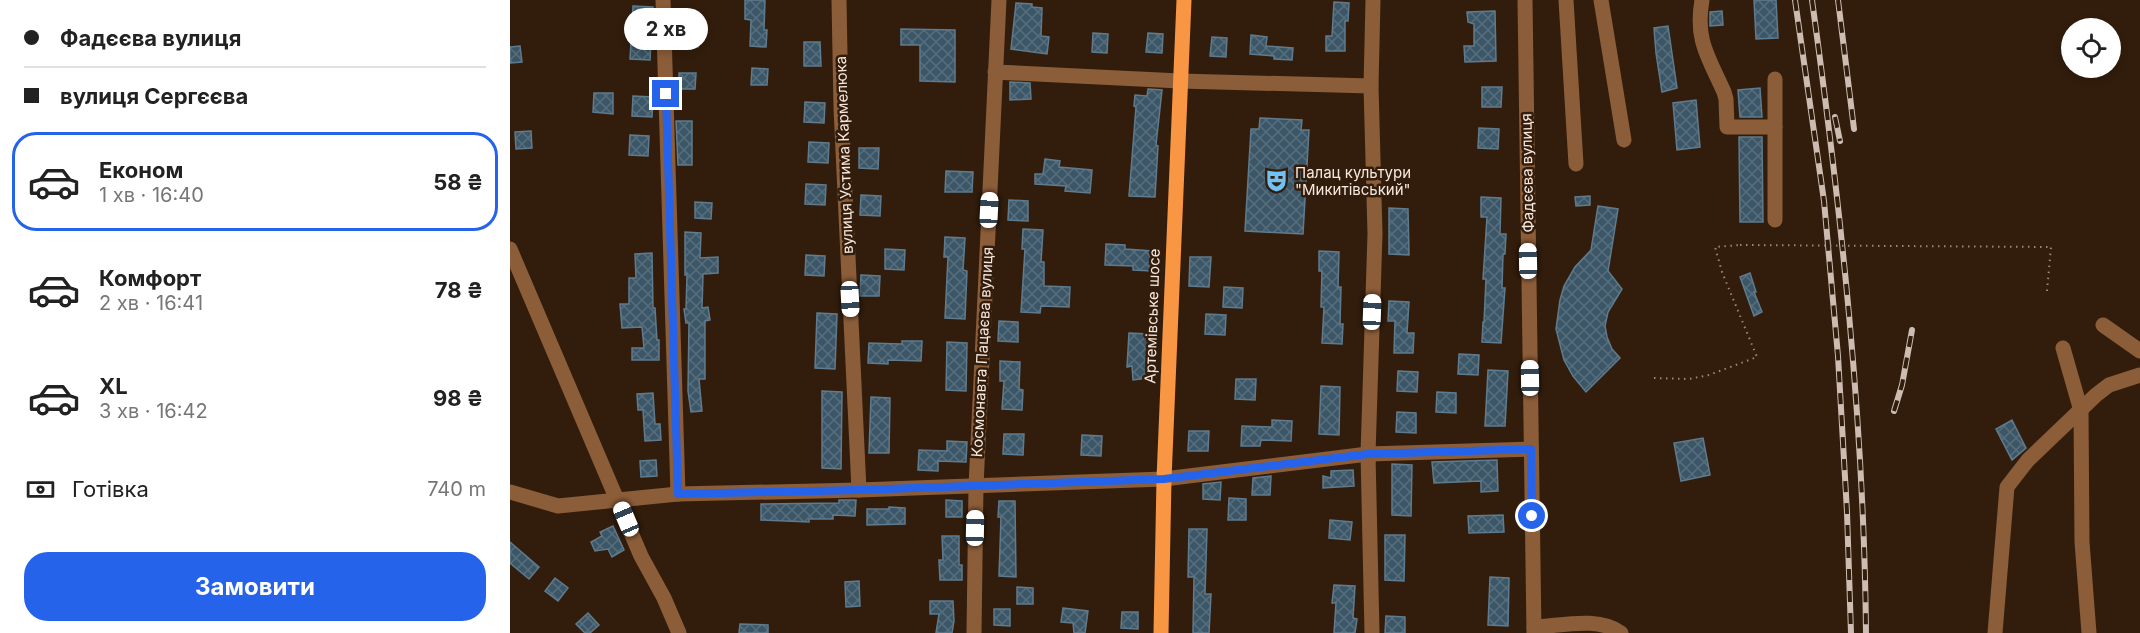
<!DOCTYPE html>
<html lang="uk">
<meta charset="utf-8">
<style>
body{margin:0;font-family:Inter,sans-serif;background:#f6f6f6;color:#222;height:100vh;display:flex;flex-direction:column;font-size:22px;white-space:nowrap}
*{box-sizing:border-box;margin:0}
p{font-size:20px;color:#767676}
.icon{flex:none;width:33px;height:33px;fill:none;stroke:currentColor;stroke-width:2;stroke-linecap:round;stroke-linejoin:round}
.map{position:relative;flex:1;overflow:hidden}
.sheet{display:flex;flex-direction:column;background:#fff;width:510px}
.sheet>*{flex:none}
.top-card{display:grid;align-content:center;height:132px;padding:0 24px;background:#fff}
.fabs{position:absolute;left:1551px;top:18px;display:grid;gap:12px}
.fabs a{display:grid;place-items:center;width:60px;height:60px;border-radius:50%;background:#fff;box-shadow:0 3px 9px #0003;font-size:30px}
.end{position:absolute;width:27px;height:27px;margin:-14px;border:8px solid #2563eb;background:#fff;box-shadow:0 0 0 3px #fff}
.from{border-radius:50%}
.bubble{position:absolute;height:42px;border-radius:21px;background:#fff;box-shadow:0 3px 9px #0003;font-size:20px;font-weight:700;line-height:42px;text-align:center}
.car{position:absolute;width:18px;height:36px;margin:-18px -9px;border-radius:8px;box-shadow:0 0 4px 2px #0007;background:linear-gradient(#fff 24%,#345 0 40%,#fff 0 76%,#345 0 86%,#fff 0)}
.top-card b{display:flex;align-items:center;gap:21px;height:57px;font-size:22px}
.top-card b+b{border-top:2px solid #e0e0e0}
.top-card i{width:15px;height:15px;background:#222}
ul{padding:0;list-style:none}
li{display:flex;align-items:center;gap:18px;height:99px;margin:0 12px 9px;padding:0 12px;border:3px solid transparent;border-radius:24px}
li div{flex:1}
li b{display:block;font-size:22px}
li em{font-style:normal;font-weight:700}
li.current{border-color:#2563eb}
li>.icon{width:54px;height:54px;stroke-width:1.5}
.pay{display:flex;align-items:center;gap:15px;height:66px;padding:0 24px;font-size:22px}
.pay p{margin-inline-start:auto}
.cta{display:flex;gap:12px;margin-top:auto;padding:12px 24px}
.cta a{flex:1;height:69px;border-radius:24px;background:#2563eb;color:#fff;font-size:24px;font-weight:700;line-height:69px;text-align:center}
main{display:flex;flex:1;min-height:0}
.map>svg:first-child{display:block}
.building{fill:url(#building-cross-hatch);stroke:#5f7b8d;stroke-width:1.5}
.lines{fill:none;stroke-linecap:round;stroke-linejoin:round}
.path{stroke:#9a887b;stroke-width:2;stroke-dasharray:1.5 4.5;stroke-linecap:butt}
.minor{stroke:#8c5d39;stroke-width:15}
.major{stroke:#f89643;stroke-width:15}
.rail-casing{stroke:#cdbcb1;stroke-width:6}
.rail{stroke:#321d0c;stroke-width:4;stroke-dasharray:11;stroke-linecap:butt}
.path-bridge{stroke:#9a887b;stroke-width:2;stroke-dasharray:1.5 4.5;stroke-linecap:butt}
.route{stroke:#2563eb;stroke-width:8}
.labels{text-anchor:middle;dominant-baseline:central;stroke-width:5;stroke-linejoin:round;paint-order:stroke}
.street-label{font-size:15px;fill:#f7e8de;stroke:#321d0c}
.poi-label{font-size:15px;fill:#f7e8de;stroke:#321d0c;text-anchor:start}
</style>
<main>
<section class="sheet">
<div class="top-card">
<b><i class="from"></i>Фадєєва вулиця</b>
<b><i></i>вулиця Сергєєва</b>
</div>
<ul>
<li class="current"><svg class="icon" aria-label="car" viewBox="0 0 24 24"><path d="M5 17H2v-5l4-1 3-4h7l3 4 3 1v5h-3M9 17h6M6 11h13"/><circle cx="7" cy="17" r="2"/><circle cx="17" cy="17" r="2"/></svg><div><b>Економ</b><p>1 хв · 16:40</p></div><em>58 ₴</em></li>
<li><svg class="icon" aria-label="car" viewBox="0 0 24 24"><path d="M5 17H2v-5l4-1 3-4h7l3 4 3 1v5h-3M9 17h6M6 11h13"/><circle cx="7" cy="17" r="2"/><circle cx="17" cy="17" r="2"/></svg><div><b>Комфорт</b><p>2 хв · 16:41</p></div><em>78 ₴</em></li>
<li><svg class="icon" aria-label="car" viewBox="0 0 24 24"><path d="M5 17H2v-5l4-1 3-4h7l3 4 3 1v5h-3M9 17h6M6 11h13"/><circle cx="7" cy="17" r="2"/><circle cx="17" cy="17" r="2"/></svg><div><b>XL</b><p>3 хв · 16:42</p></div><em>98 ₴</em></li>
</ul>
<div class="pay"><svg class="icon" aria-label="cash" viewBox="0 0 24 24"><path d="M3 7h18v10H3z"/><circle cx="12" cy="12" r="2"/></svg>Готівка<p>740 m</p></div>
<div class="cta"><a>Замовити</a></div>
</section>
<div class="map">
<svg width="1630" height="633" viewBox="0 0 1630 633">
<defs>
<pattern id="building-cross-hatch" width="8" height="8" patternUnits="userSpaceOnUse" patternTransform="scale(1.5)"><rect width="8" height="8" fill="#3b5667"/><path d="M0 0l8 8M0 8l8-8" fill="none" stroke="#586e7c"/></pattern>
</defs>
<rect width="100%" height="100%" fill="#321d0c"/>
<g class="building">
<path d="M 235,0 L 255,0 L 254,30 L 257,30 L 256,47 L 240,46 L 241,20 L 235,19 Z"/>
<path d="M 1244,0 L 1266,0 L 1268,38 L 1246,39 Z"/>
<path d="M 824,2 L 839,3 L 838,21 L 835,21 L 835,51 L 816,51 L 816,36 L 822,36 Z"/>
<path d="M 506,3 L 522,4 L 522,7 L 532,8 L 531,36 L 539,37 L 537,54 L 501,49 Z"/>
<path d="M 123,6 L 143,7 L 140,60 L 120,59 Z"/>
<path d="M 985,11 L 986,61 L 955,62 L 954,46 L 964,46 L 964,24 L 958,22 L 957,12 Z"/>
<path d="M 1212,11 L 1213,25 L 1200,26 L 1200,12 Z"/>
<path d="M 1158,26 L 1167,88 L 1152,92 L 1146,53 L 1144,28 Z"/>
<path d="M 391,29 L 445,30 L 445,82 L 410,81 L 410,45 L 391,45 Z"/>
<path d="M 172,30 L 188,31 L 188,47 L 171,47 Z"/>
<path d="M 583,33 L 598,34 L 597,53 L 582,52 Z"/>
<path d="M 638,33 L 653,34 L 652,53 L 636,52 Z"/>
<path d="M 741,35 L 757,37 L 756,46 L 783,48 L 782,60 L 764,59 L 764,56 L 740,54 Z"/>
<path d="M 702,37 L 717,38 L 716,57 L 700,56 Z"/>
<path d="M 294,42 L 310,42 L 311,66 L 294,66 Z"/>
<path d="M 10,46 L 12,62 L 0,63 L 0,47 Z"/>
<path d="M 242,68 L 258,69 L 257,85 L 241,85 Z"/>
<path d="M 169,73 L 186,73 L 185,89 L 169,89 Z"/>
<path d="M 500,82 L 520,83 L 521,99 L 500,100 Z"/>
<path d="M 972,87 L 992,87 L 991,107 L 972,107 Z"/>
<path d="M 1250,88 L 1252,117 L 1230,117 L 1228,90 Z"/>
<path d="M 638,89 L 652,90 L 646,145 L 648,146 L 645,197 L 619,196 L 626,107 L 624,106 L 625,95 L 637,96 Z"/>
<path d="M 84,93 L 103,93 L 103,114 L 83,112 Z"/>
<path d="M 123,96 L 143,97 L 142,117 L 122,116 Z"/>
<path d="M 1186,100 L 1190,147 L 1167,150 L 1163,103 Z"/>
<path d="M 295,102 L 315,103 L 314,123 L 294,122 Z"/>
<path d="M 750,118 L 792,120 L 791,130 L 799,130 L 793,234 L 735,231 L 741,129 L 749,129 Z"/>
<path d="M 166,121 L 182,121 L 182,165 L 168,165 Z"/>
<path d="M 969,128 L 989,129 L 988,149 L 968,148 Z"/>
<path d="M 21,131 L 22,148 L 6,149 L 5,132 Z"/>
<path d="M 120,135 L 139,136 L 138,156 L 119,155 Z"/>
<path d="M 1229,137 L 1252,137 L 1253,222 L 1230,222 Z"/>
<path d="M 299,142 L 319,143 L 318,163 L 298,162 Z"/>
<path d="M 349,148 L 369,148 L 368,169 L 349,168 Z"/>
<path d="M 535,159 L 550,161 L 549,167 L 582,170 L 580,193 L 555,191 L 556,186 L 525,184 L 525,174 L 533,174 Z"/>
<path d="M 436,171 L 463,172 L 462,192 L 435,192 Z"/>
<path d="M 296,184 L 316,185 L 315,205 L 295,204 Z"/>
<path d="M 351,195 L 371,196 L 370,216 L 350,215 Z"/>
<path d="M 1080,196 L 1080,205 L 1066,206 L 1065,197 Z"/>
<path d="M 971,197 L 991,198 L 990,234 L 996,234 L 995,254 L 993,254 L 992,288 L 995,288 L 991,343 L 972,342 L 973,322 L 974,322 L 976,279 L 973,279 L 977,217 L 971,217 Z"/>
<path d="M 499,200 L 518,201 L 518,221 L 498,220 Z"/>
<path d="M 185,202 L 202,203 L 201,219 L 185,218 Z"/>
<path d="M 1088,206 L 1108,209 L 1098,271 L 1112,289 L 1098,312 L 1095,326 L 1097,337 L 1102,349 L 1110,358 L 1076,392 L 1063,376 L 1054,360 L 1046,329 L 1050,300 L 1054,286 L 1065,267 L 1081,250 Z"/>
<path d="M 879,208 L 898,209 L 899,255 L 879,254 Z"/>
<path d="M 513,229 L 533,230 L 531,262 L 534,262 L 534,286 L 560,287 L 559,307 L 531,306 L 530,313 L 511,312 L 515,249 L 512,249 Z"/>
<path d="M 175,232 L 191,233 L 190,258 L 208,257 L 208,273 L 193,274 L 192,308 L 198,307 L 200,320 L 195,321 L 195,379 L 189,379 L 192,411 L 181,412 L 178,391 L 179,323 L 176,323 L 174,309 L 176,309 L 177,274 L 175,275 Z"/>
<path d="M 435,237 L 455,238 L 453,270 L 457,271 L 455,319 L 435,318 L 438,257 L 434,257 Z"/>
<path d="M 596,244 L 615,245 L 615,249 L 643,251 L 642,271 L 623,270 L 623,266 L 595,265 Z"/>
<path d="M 375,249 L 395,250 L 394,270 L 375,269 Z"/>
<path d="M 809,251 L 829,252 L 828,287 L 831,287 L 830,324 L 833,324 L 832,344 L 812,343 L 814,307 L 811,307 L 812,271 L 809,271 Z"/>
<path d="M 142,253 L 143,308 L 145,308 L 147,340 L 149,340 L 149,360 L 122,360 L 122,348 L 134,348 L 132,327 L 112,328 L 110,304 L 119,304 L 119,278 L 126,278 L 125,254 Z"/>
<path d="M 296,255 L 315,256 L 314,276 L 295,275 Z"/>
<path d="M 680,257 L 701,257 L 699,287 L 679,286 Z"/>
<path d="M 1240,273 L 1246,292 L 1244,292 L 1252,312 L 1244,316 L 1230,277 Z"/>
<path d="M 351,275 L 370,276 L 369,296 L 350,296 Z"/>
<path d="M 714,287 L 733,288 L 732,308 L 713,307 Z"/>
<path d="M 879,301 L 899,302 L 897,333 L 904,333 L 903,353 L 884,353 L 885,321 L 878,321 Z"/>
<path d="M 307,313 L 327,314 L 325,369 L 305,368 Z"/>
<path d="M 696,314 L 716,315 L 715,335 L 695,334 Z"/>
<path d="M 489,321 L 508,322 L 508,342 L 488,341 Z"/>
<path d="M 619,333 L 639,334 L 638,356 L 643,356 L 646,377 L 623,380 L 622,366 L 617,367 Z"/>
<path d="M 392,341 L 412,341 L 411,361 L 378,360 L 378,364 L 358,363 L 359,343 L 392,344 Z"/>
<path d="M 437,342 L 457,343 L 456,391 L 436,390 Z"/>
<path d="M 949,354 L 969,355 L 968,375 L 948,374 Z"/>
<path d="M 490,361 L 510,362 L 509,389 L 513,390 L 512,410 L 492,409 L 494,381 L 490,381 Z"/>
<path d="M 978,370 L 998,371 L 995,426 L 975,426 Z"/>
<path d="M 888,371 L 908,372 L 907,392 L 887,391 Z"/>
<path d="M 726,379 L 746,379 L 745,400 L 725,399 Z"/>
<path d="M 811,386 L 830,387 L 829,435 L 809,434 Z"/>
<path d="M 312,391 L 332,392 L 331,469 L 312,468 Z"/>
<path d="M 927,392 L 946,393 L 946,413 L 926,412 Z"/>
<path d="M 143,393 L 145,424 L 150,424 L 151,440 L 135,441 L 133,410 L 128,410 L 127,394 Z"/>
<path d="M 361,397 L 380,398 L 379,453 L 359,453 Z"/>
<path d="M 887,412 L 906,413 L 906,433 L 886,432 Z"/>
<path d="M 762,420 L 782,421 L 781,441 L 751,440 L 750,446 L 731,446 L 732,426 L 762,427 Z"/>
<path d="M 1502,420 L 1516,448 L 1502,460 L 1486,429 Z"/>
<path d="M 679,431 L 699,431 L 698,451 L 678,451 Z"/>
<path d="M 494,434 L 514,434 L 513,455 L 493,454 Z"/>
<path d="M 572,435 L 592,436 L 591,456 L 571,455 Z"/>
<path d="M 1193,438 L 1200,475 L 1171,481 L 1164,443 Z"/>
<path d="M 437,441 L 457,442 L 456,462 L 428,461 L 428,471 L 408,470 L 409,450 L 437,451 Z"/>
<path d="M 146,460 L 147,476 L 131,477 L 130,461 Z"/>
<path d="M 987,460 L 988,491 L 971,492 L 971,481 L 924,483 L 922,462 Z"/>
<path d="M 882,464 L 902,465 L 901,516 L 882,515 Z"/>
<path d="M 843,470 L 844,486 L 813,488 L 813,476 L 821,478 L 821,471 Z"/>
<path d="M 761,476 L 760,495 L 742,495 L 743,478 Z"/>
<path d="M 711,482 L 710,500 L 693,499 L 693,484 Z"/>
<path d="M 719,498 L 736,499 L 736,520 L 718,520 Z"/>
<path d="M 329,500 L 346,500 L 345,516 L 323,515 L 323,519 L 299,519 L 299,522 L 251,520 L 251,504 L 329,503 Z"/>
<path d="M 436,500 L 452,501 L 452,517 L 436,517 Z"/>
<path d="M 489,501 L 505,501 L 506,577 L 489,576 L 491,517 L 488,517 Z"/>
<path d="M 379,507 L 395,508 L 395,524 L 357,525 L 357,509 L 379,509 Z"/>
<path d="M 993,515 L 994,532 L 959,533 L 958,516 Z"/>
<path d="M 820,520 L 842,522 L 840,540 L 819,538 Z"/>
<path d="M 103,526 L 114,550 L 102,557 L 98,549 L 85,551 L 81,542 L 92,536 L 90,532 Z"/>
<path d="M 679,529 L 697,529 L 695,594 L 701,594 L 699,633 L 683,633 L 684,577 L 678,577 Z"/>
<path d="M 875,535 L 895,535 L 894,581 L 875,580 Z"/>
<path d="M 432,536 L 449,536 L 449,565 L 452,565 L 452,580 L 430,580 L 429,560 L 433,560 Z"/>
<path d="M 0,542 L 29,567 L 19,579 L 0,563 Z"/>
<path d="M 980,577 L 999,578 L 998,626 L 978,625 Z"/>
<path d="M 45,578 L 58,588 L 48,601 L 35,591 Z"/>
<path d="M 349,581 L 350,606 L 336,607 L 335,582 Z"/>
<path d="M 824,585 L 845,586 L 843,618 L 847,619 L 845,633 L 824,633 L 826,603 L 822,603 Z"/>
<path d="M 507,587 L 523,588 L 523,604 L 507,604 Z"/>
<path d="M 420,601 L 443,601 L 444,621 L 442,633 L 426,633 L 429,614 L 420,614 Z"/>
<path d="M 553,608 L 578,611 L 575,633 L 564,633 L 563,623 L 551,622 Z"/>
<path d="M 484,609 L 500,609 L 500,626 L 484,625 Z"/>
<path d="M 612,612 L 628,612 L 628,629 L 611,628 Z"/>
<path d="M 78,613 L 89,625 L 80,633 L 75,633 L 66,624 Z"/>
<path d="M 876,616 L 895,617 L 895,633 L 875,633 Z"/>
<path d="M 230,624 L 258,625 L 258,633 L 229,633 Z"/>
</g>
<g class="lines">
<g class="path">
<path d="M 1537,291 L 1541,247"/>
<path d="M 1144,378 L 1179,379 L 1199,375 L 1247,357 L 1212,272 L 1205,247 L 1230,245"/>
</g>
<g class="minor">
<path d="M 153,0 L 168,494"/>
<path d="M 329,0 L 331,108 L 349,490"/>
<path d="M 1015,0 L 1024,633"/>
<path d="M 1056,0 L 1066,164"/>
<path d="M 1091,0 L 1114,140"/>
<path d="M 1192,0 C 1185,40 1198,56 1214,92 L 1216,99 L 1217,127 L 1265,127"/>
<path d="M 485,72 L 670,81 L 861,86"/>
<path d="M 1265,79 L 1265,220"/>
<path d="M 0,249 L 131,556 L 154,598 L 169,633"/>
<path d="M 1593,325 L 1630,351"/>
<path d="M 1553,348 L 1571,411 L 1572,542 L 1579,633"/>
<path d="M 0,492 L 48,506 L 168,494 L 349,490 L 654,479 L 858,454 L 1021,449"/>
<path d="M 1024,627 C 1051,626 1088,616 1111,633"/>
<path d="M 464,633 L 466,486 L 489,0"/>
<path d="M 862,633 L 858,454 L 865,234 L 861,86 L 863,0"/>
<path d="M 1485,633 L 1497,487 L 1518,460 L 1586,395 L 1599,385 L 1630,375"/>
</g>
<path class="major" d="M 651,633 L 654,479 L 674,0"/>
<defs>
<g id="rail">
<path d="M 1285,0 L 1314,201 L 1328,356 L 1337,512 L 1341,633"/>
<path d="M 1302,0 C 1331,210 1354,421 1356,633"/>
<path d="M 1328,0 L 1344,129"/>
<path d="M 1325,117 L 1330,141"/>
<path d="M 1384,411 L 1392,385 L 1402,330"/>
</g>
</defs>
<use href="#rail" class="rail-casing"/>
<use href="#rail" class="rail"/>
<path class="path-bridge" d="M 1230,245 L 1541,247"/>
</g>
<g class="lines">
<path class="route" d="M 156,94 L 168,494 L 349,490 L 654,479 L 858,454 L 1021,449 L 1022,516"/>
</g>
<defs>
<symbol id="theatre-bare" viewBox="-9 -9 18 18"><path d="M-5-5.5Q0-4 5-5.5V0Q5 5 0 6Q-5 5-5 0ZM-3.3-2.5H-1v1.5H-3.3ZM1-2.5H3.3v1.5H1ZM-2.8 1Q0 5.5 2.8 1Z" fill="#6fc2f4" stroke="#321d0c" stroke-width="2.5" paint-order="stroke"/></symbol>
</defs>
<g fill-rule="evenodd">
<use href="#theatre-bare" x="750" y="164" width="33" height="33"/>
</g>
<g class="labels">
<g class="street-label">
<text transform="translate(334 155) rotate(-92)">вулиця Устима Кармелюка</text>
<text transform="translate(1017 173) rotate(-91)">Фадєєва вулиця</text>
<text transform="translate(642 316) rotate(-88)">Артемівське шосе</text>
<text transform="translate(472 352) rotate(-87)">Космонавта Пацаєва вулиця</text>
</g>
<g class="poi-label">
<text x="785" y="172">Палац культури<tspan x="785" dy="17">"Микитівський"</tspan></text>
</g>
</g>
</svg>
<div class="fabs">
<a><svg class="icon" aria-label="locate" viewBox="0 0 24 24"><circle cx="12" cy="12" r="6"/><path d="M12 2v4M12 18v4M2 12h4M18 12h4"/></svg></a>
</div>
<i class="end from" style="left:1022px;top:516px"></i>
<i class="end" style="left:156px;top:94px"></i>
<div class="bubble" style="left:114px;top:8px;width:84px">2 хв</div>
<i class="car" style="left:479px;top:210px;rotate:3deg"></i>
<i class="car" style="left:1018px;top:261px;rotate:359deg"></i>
<i class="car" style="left:340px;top:299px;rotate:177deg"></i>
<i class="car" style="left:862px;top:312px;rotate:2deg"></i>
<i class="car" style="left:1020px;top:378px;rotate:359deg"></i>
<i class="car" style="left:116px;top:519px;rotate:337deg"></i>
<i class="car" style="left:465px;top:528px;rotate:1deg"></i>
</div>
</main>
